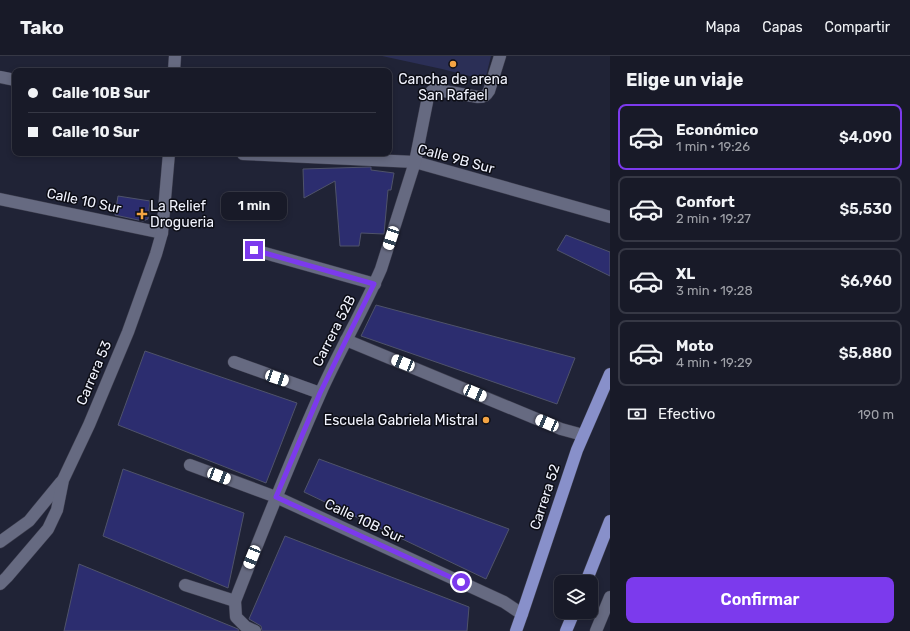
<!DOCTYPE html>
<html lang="es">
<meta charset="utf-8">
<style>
body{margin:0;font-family:Rubik,sans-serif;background:#212330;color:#f1f3f6;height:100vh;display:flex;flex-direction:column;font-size:15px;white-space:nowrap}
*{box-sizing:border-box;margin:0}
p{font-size:13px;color:#9fa1a8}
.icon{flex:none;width:22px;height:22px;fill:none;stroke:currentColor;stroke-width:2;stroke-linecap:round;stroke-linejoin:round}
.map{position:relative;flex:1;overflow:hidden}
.sheet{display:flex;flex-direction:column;background:#181a28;width:300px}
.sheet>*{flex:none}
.banner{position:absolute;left:12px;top:12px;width:380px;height:88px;border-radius:8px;box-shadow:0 2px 6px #0003,0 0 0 1px #363845;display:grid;align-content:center;height:88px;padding:0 16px;background:#181a28}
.controls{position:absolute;left:554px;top:519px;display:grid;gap:8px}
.controls a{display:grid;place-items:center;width:44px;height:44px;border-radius:8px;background:#181a28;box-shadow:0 2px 6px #0003,0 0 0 1px #363845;font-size:20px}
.end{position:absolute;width:18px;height:18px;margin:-9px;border:5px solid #7c3aed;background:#fff;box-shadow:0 0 0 2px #fff}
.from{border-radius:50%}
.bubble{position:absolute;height:28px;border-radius:8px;background:#181a28;box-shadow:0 2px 6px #0003,0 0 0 1px #363845;font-size:13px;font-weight:600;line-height:28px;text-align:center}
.car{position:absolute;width:12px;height:24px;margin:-12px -6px;border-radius:5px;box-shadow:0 0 3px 1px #0007;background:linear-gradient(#fff 24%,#345 0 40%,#fff 0 76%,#345 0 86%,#fff 0)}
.banner b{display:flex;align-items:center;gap:14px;height:38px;font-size:15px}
.banner b+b{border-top:1px solid #363845}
.banner i{width:10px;height:10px;background:#f1f3f6}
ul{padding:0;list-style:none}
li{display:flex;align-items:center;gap:12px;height:66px;margin:0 8px 6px;padding:0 8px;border:2px solid #363845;border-radius:8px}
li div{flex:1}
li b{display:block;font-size:15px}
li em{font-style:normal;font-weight:600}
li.selected{border-color:#7c3aed}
li>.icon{width:36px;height:36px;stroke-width:1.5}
h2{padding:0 16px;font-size:18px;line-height:48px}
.pay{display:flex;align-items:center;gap:10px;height:44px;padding:0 16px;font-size:15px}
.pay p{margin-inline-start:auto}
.action{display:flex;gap:8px;margin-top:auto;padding:8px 16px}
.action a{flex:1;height:46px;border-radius:8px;background:#7c3aed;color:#fff;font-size:16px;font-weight:600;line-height:46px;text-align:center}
header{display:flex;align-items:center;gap:24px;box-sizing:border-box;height:56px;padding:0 20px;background:#181a28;border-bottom:1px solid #363845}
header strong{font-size:19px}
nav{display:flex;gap:22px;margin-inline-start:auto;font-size:14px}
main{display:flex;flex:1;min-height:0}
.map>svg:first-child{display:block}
.pitch{fill:#2b2f56}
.building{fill:#2c2d6f;stroke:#4f536a}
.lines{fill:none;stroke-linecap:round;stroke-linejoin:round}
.minor-casing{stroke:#3d3e4e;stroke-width:13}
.major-casing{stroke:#3d3e4e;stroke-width:13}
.minor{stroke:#666a81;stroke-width:12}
.major{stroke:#8890ca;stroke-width:12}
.route{stroke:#7c3aed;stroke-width:5}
.poi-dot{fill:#f4a443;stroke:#0c0d15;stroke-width:1.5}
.labels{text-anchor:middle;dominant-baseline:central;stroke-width:3;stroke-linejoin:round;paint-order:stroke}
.poi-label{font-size:14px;fill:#f1f3fe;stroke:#0c0d15}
.street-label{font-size:14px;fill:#f1f3fe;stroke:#0c0d15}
</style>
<header>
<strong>Tako</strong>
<nav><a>Mapa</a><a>Capas</a><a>Compartir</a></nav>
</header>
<main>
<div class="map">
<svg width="610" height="575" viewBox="0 0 610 575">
<rect width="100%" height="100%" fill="#202336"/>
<path class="pitch" d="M 382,0 L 491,0 L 485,24 L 442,13 Z"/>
<g class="building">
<path d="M 370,111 L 371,111 L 371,114 L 394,117 L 391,134 L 388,134 L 384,178 L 361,177 L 359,190 L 340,190 L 335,125 L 304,142 L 303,113 Z"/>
<path d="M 118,140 L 150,145 L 148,163 L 143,165 L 115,159 Z"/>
<path d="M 566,179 L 610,196 L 610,220 L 557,194 Z"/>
<path d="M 376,249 L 575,302 L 557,348 L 361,280 Z"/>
<path d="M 145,295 L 297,347 L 266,427 L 118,369 Z"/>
<path d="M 319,403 L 509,473 L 486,523 L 304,436 Z"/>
<path d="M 123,413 L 244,457 L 228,532 L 103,480 Z"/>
<path d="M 285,480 L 469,551 L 467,575 L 262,575 L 261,570 L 249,563 Z"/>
<path d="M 79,508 L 238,573 L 239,575 L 64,575 Z"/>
</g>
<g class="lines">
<defs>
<g id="minor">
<path d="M 174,15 L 175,0"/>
<path d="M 0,21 L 15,24"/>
<path d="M 243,98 L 415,106 L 610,161"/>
<path d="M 0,143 L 162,177"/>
<path d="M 254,194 L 375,228"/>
<path d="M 346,284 L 561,373 L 583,379"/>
<path d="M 234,306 L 320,337"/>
<path d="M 190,409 L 276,441 L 504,546 L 522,558"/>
<path d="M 0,486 L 29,465 L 61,426"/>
<path d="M 0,528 L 7,521 L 48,473 L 57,454 L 63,424 L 89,369 L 128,276 L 156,198 L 162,177 L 169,97"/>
<path d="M 185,529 L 235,545"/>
<path d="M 255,575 L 246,571 L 236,561 L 235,545 C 262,476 290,406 320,338 C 339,295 363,255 381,213 L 415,106 L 428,41 L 430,37 L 433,34 L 438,34 L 478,41 C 484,41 486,40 489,35 L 500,0"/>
<path d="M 596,575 L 610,541"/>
</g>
<g id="major">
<path d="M 586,526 L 610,465"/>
<path d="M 516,575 L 522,558 L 577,394 L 610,318"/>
<path d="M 566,575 L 574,556"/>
</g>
</defs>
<use href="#minor" class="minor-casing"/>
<use href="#major" class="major-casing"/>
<use href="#minor" class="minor"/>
<use href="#major" class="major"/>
</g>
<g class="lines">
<path class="route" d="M 254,194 L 374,228 L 346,284 L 320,337 L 276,441 L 461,526"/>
</g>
<g class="poi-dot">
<circle cx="453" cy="8" r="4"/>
<path d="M140 152h4v4h4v4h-4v4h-4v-4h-4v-4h4z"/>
<circle cx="486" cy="364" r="4"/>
</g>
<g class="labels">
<g class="poi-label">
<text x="453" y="23">Cancha de arena<tspan x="453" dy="16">San Rafael</tspan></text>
<text x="150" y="150" text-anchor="start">La Relief<tspan x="150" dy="16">Drogueria</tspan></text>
<text x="478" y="364" text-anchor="end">Escuela Gabriela Mistral</text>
</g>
<g class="street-label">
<text transform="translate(456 103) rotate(15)">Calle 9B Sur</text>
<text transform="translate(84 145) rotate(12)">Calle 10 Sur</text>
<text transform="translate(334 275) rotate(-63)">Carrera 52B</text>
<text transform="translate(94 317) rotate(-67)">Carrera 53</text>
<text transform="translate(545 441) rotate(-72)">Carrera 52</text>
<text transform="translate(364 465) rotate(25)">Calle 10B Sur</text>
</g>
</g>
</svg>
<div class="controls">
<a><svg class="icon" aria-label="layers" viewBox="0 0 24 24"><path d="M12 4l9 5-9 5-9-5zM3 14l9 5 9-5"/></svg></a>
</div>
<i class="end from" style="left:461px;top:526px"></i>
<i class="end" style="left:254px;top:194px"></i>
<div class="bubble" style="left:221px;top:136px;width:66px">1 min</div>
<i class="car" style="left:391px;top:182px;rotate:198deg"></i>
<i class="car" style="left:403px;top:307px;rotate:292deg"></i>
<i class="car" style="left:277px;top:322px;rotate:109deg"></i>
<i class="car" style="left:475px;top:337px;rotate:113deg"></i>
<i class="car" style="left:547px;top:367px;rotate:293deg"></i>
<i class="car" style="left:219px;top:420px;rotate:111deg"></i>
<i class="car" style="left:252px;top:501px;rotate:202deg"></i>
<div class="banner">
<b><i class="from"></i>Calle 10B Sur</b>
<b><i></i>Calle 10 Sur</b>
</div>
</div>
<section class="sheet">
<h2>Elige un viaje</h2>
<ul>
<li class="selected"><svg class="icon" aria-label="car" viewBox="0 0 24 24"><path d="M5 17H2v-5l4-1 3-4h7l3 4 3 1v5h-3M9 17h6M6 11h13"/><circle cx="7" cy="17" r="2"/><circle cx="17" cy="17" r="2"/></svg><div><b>Económico</b><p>1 min · 19:26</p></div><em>$4,090</em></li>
<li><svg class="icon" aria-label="car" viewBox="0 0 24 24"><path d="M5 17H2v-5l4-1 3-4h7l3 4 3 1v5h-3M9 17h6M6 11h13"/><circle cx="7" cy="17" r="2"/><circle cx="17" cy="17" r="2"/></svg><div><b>Confort</b><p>2 min · 19:27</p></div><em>$5,530</em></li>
<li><svg class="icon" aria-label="car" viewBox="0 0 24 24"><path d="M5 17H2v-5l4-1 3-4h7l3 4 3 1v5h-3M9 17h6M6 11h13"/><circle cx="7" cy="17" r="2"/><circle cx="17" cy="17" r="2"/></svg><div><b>XL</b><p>3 min · 19:28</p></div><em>$6,960</em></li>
<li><svg class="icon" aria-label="car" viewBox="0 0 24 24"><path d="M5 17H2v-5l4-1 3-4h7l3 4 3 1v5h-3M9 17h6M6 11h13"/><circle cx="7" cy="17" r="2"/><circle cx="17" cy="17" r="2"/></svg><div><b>Moto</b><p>4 min · 19:29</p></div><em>$5,880</em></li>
</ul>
<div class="pay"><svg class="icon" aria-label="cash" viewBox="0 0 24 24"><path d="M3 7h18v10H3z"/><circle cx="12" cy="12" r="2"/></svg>Efectivo<p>190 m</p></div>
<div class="action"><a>Confirmar</a></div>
</section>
</main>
